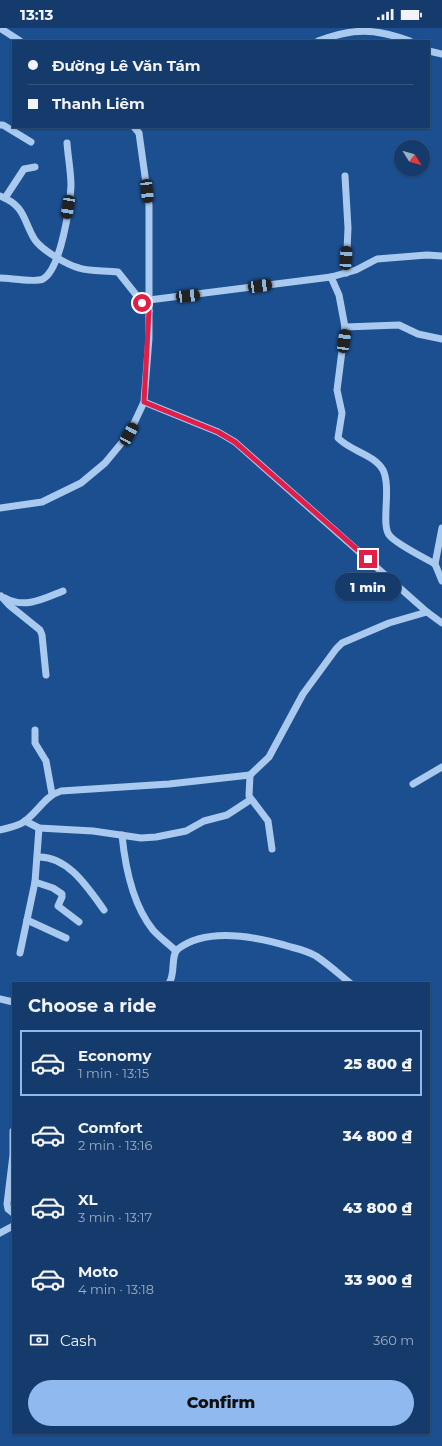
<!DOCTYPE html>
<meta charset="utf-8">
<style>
body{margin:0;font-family:Montserrat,sans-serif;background:#1d4271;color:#f1f3f6;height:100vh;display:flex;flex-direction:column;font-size:15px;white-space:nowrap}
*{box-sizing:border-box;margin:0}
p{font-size:13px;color:#9dadc1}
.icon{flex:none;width:22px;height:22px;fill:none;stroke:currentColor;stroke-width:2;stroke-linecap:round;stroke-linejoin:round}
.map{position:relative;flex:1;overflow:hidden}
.drawer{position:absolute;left:12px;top:954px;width:418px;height:452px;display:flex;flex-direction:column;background:#143b6b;border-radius:0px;box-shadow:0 1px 3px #0004,0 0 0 1px #33557e}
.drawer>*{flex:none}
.top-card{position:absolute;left:12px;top:12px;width:418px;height:88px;border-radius:0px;box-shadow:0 1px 3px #0004,0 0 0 1px #33557e;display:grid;align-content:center;height:88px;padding:0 16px;background:#143b6b}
.needle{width:26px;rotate:127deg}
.buttons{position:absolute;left:394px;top:112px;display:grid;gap:8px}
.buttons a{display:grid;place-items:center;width:36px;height:36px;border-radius:50%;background:#143b6b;box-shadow:0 1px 3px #0004,0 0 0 1px #33557e;font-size:20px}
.end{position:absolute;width:18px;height:18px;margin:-9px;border:5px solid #e11d48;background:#fff;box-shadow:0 0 0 2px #fff}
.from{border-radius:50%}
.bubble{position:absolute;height:28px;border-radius:14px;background:#143b6b;box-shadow:0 1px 3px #0004,0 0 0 1px #33557e;font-size:13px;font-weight:800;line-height:28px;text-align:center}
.car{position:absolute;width:12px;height:24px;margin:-12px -6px;border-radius:5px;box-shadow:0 0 3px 1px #0007;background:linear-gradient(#222 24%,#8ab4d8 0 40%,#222 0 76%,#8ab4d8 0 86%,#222 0)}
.top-card b{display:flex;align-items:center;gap:14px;height:38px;font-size:15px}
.top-card b+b{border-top:1px solid #33557e}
.top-card i{width:10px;height:10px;background:#f1f3f6}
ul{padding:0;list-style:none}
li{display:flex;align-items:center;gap:12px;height:66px;margin:0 8px 6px;padding:0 8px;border:2px solid transparent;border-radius:0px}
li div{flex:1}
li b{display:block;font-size:15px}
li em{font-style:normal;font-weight:800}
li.current{border-color:#90b9f0}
li>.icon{width:36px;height:36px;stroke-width:1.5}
h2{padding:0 16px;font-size:18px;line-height:48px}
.pay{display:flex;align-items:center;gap:10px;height:44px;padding:0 16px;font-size:15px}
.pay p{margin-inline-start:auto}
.primary-button{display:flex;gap:8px;margin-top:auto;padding:8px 16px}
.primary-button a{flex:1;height:46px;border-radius:24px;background:#90b9f0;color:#111;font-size:16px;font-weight:800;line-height:46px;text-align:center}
.status{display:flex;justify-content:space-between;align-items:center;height:28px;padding:0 20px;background:#143b6b;direction:ltr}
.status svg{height:11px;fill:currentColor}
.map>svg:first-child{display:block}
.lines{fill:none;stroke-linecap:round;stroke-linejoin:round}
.minor{stroke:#a9c9ee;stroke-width:7}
.route{stroke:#e11d48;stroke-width:5}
</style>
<div class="status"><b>13:13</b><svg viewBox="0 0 49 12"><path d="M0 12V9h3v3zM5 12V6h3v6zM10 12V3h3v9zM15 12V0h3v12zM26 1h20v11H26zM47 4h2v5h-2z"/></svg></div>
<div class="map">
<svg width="442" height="1418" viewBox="0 0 442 1418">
<rect width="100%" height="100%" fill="#1b4f8f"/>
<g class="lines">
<g class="minor">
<path d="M 0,0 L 20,13"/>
<path d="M 318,13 C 353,0 374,0 410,13"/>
<path d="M 429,23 L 442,26"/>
<path d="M 0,97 L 3,97 L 31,114"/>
<path d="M 345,148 L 348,200 L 346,245"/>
<path d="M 0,168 C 26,178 23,193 35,212 C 42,222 67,237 79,240 C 91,244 106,242 118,244 L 149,283"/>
<path d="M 5,170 L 24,141 L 35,139"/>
<path d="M 331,249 L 339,267 L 345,299 L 337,362 L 342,385 L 338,410 C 350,423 374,426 383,442 C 392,461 380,498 390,508 C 398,517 423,529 435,536"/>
<path d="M 0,250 C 10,250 35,255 43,251 C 61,241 70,177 71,158 C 71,144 68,129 67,115"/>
<path d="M 149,272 L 331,249 L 356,242 L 377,231 L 427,227 L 442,228"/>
<path d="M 345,299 L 399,297 L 418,306 L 442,311"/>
<path d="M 144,374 L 218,404 L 235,414 L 427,584 L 442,595"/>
<path d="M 0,480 L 42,474 L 81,455 L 105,435 L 129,406 L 144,374 L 149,310 L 149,177 L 139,105 L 134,99"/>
<path d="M 442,500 L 435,536 L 442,553"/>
<path d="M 1,568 L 9,577 L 40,602 L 42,607 L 46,647"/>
<path d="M 5,570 C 25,581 43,571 63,563"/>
<path d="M 35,702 L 35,715 L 46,733 L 52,766"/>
<path d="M 250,747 L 249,768 L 268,793 L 272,821"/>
<path d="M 413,756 L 442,739"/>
<path d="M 25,793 L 39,800 L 93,803 L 141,810 L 156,809 L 186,803 L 204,793 L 227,787 L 250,772"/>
<path d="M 0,802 C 7,800 15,799 22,795 C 37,786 44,768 61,763 L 169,756 L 250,747 L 269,729 L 303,666 L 336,621 L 342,615 L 389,595 L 427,584"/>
<path d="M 122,807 C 125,838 133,877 153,902 C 160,910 169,916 176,923"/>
<path d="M 38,829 C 68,828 88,860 104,882"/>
<path d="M 35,854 L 53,860 L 62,866 L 62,869 L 58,878 L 79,894"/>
<path d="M 27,892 L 66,910"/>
<path d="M 20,925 L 35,854 L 39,800"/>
<path d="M 169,955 C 176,946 170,927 178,921 C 208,898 258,909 291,919 C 299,921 309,924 316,928 C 328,936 339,946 350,955"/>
<path d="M 0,971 L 13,974"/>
<path d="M 13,1103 L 13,1125"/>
<path d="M 13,1127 L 7,1176 L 8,1181 L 13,1185"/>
<path d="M 0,1205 L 13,1198"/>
</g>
</g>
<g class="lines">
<path class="route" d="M 142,275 L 149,283 L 144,374 L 218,404 L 235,414 L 368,531"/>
</g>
</svg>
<div class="buttons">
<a><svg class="needle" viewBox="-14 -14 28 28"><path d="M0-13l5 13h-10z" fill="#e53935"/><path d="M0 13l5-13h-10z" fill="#9dadc1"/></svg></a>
</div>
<i class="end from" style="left:142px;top:275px"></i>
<i class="end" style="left:368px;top:531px"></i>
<div class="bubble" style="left:335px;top:545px;width:66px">1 min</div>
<i class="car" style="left:147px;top:163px;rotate:174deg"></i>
<i class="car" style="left:68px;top:179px;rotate:189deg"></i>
<i class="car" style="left:346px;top:230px;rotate:3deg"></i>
<i class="car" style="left:260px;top:258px;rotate:82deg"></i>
<i class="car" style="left:188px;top:268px;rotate:84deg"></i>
<i class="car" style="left:344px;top:313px;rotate:8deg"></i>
<i class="car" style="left:129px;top:406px;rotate:29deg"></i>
<div class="top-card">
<b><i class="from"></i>Đường Lê Văn Tám</b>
<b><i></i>Thanh Liêm</b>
</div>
<section class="drawer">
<h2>Choose a ride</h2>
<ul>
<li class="current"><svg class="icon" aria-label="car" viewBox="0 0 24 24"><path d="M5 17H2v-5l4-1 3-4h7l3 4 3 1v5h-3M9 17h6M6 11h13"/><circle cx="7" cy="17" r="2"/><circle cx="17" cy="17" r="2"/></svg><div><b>Economy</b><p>1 min · 13:15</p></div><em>25 800 ₫</em></li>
<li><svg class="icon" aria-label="car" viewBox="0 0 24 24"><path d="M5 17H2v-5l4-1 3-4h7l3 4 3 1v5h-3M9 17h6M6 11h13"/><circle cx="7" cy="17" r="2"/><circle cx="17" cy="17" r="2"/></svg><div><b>Comfort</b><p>2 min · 13:16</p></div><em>34 800 ₫</em></li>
<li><svg class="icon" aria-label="car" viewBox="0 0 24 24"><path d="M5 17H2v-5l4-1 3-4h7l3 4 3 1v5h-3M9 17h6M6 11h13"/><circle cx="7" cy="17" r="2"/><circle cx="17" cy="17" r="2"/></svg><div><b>XL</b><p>3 min · 13:17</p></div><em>43 800 ₫</em></li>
<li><svg class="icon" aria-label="car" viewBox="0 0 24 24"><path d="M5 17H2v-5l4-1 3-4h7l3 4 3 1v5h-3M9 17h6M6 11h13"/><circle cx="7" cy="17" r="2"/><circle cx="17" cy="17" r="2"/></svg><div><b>Moto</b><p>4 min · 13:18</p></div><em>33 900 ₫</em></li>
</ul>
<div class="pay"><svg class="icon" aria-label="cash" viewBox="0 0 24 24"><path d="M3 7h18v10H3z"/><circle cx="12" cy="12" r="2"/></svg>Cash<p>360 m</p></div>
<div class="primary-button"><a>Confirm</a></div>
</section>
</div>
